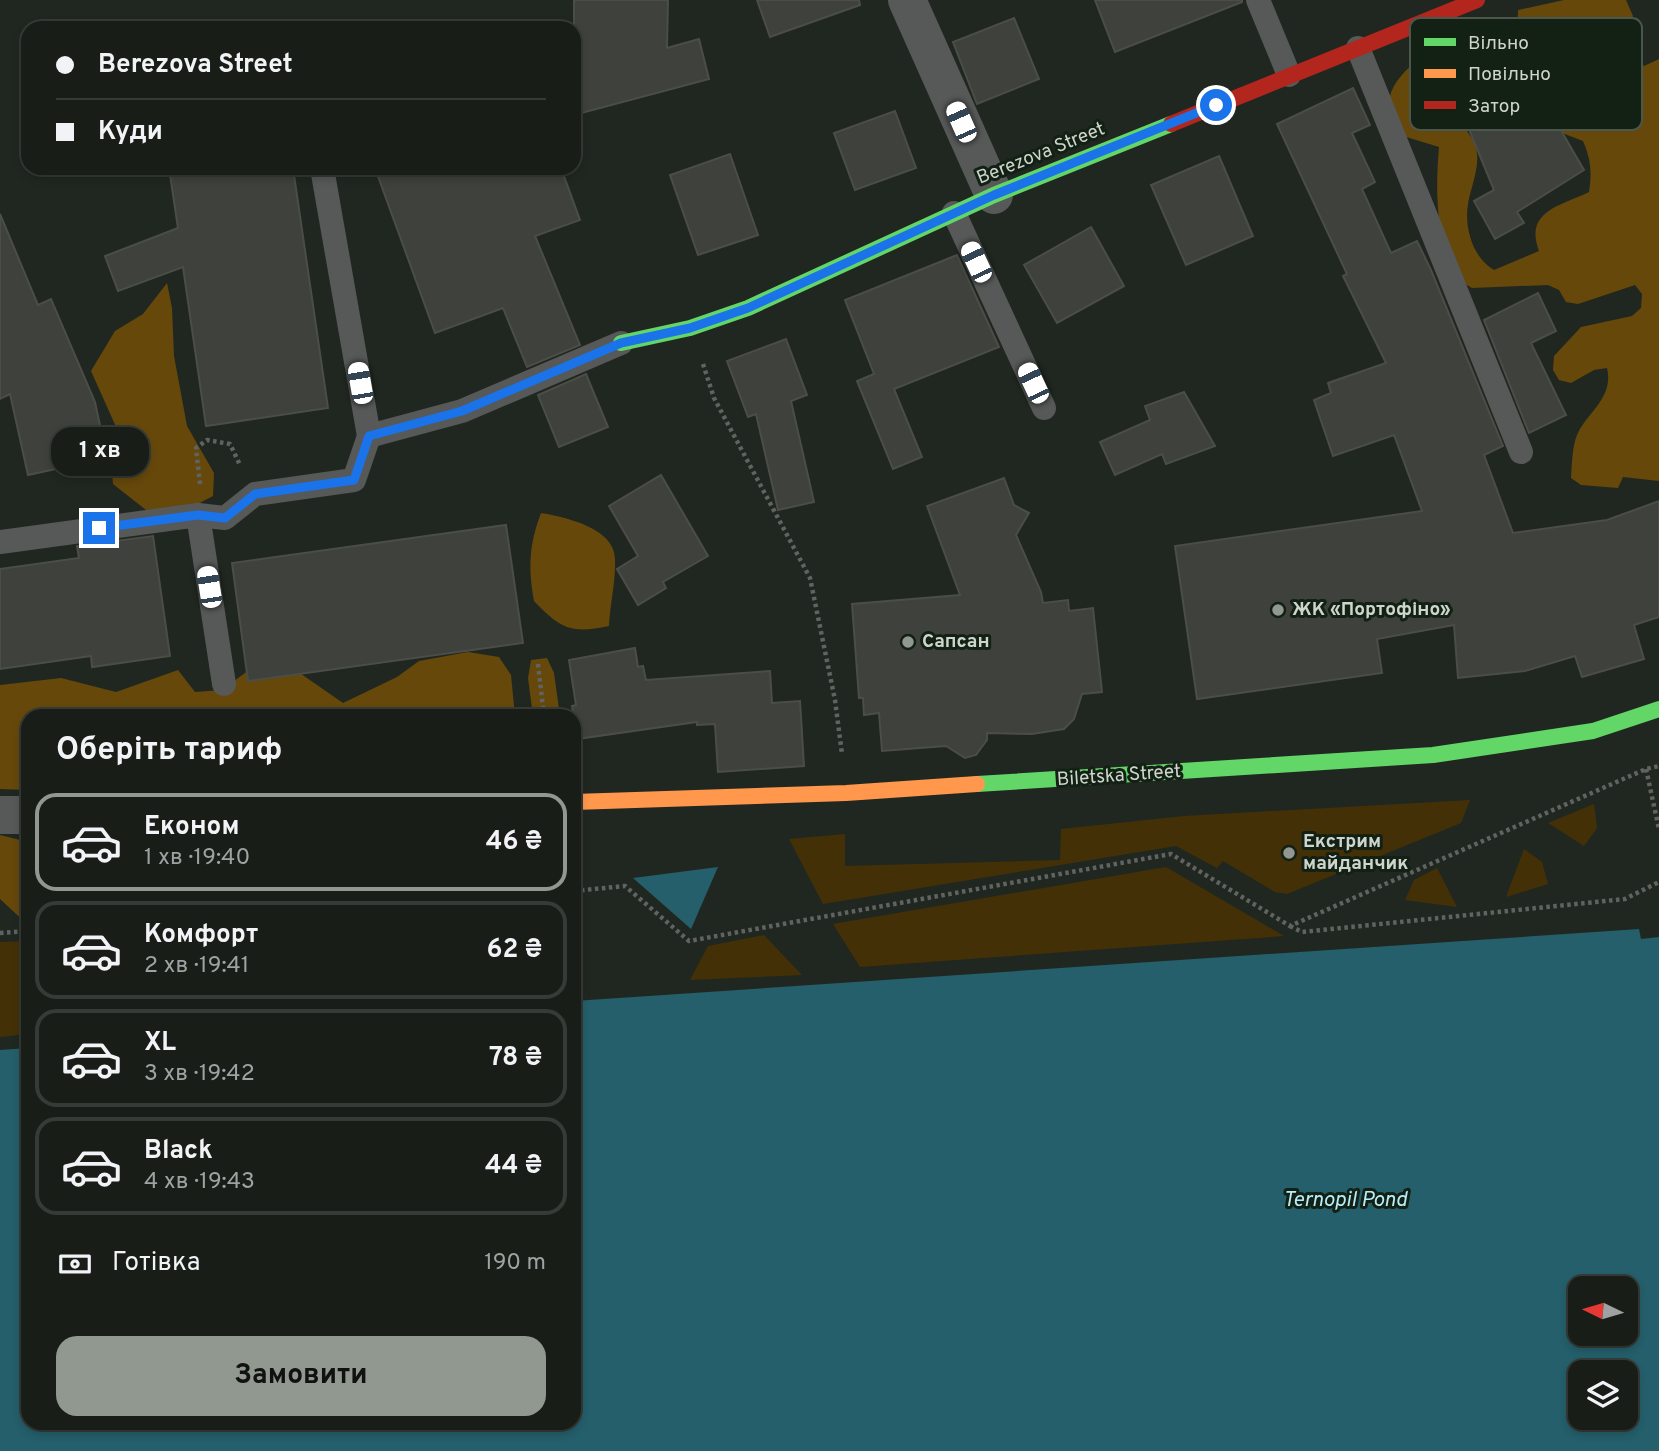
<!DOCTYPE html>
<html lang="uk">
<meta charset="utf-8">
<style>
body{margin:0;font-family:Overpass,sans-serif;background:#212621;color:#f1f3f6;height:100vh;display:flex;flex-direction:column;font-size:26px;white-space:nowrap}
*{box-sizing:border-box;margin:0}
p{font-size:23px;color:#9fa2a2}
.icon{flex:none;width:38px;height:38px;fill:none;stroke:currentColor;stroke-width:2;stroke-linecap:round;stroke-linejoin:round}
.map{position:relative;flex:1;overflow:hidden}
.sheet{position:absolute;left:21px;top:709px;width:560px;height:721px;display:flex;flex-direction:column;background:#181d18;border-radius:21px;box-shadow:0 4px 10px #0003,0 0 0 2px #363b37}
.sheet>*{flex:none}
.banner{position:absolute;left:21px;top:21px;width:560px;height:154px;border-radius:21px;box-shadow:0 4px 10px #0003,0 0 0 2px #363b37;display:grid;align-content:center;height:154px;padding:0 35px;background:#181d18}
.needle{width:46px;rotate:275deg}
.fabs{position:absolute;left:1568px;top:1276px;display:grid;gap:14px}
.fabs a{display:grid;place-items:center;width:70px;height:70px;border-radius:14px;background:#181d18;box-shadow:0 4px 10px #0003,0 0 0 2px #363b37;font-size:35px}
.end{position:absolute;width:32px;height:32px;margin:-16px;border:9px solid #1a73e8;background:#fff;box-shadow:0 0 0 4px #fff}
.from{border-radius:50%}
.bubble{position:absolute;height:49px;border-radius:21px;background:#181d18;box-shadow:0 4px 10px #0003,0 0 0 2px #363b37;font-size:23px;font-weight:700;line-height:49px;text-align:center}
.car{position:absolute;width:21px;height:42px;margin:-21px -10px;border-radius:9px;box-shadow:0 0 5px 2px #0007;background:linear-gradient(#fff 24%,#345 0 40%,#fff 0 76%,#345 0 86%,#fff 0)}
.banner b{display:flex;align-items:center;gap:24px;height:66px;font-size:26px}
.banner b+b{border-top:2px solid #363b37}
.banner i{width:18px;height:18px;background:#f1f3f6}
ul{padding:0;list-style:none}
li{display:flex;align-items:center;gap:21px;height:98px;margin:0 14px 10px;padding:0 21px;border:4px solid #363b37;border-radius:21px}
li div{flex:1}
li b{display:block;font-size:26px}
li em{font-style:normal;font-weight:700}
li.active{border-color:#909890}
li>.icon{width:63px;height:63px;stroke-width:1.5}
h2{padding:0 35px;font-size:32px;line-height:84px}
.pay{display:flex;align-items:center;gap:18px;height:77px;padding:0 35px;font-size:26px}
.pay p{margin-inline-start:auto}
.primary-button{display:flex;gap:14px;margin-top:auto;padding:14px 35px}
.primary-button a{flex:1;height:80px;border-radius:21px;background:#909890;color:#111;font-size:28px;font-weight:700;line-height:80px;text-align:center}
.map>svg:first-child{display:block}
.green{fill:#443007}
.forest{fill:#66480b}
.water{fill:#245f6b;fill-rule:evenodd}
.building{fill:#3f423c;stroke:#4a4e47;stroke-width:2}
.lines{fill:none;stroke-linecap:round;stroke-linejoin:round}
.path{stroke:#606361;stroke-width:4.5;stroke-dasharray:3.5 3.5;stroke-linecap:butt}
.lane{stroke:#565957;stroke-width:24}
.street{stroke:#565957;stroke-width:38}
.fast{stroke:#63d668;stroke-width:16}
.slow{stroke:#ff974d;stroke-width:16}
.jam{stroke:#b3261e;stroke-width:16}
.route{stroke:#1a73e8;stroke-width:9}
.poi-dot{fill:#909890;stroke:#132014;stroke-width:2.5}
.labels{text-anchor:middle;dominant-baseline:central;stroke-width:6;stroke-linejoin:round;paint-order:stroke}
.street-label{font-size:19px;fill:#cdd5cd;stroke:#132014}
.poi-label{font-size:19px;font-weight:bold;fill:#cdd5cd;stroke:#132014;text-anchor:start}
.water-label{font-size:21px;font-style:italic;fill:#b7edfa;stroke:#132014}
.key{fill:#132014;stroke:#4b564c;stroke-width:2}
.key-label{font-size:19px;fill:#cdd5cd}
</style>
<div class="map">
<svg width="1659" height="1451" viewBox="0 0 1659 1451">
<rect width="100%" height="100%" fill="#202720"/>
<g class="green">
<path d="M 1470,800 L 1461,823 L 1287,894 L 1275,892 L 1223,861 L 1217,868 L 1176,846 L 823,904 L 789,839 L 845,834 L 845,866 L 1060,860 L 1061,829 L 1184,816 Z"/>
<path d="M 1594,804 L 1597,828 L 1584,846 L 1548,823 Z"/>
<path d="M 1524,849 L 1542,862 L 1548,884 L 1506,897 Z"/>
<path d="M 1166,867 L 1284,936 L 860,967 L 833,924 Z"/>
<path d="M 1437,868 L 1457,907 L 1405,900 L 1414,880 Z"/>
<path d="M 764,935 L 802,975 L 690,980 L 708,946 Z"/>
<path d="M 28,941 L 28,1034 L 0,1037 L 0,942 Z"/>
</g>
<g class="forest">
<path d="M 1564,0 L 1626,0 L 1633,16 L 1623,37 L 1644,66 L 1659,59 L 1659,481 L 1623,477 L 1618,488 L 1581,485 L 1571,478 C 1572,465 1572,447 1577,435 C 1588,411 1614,398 1607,368 L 1594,370 L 1571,383 L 1559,380 L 1553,370 L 1554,356 L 1581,327 L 1632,316 L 1641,308 L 1642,294 L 1635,285 L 1578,304 L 1566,302 L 1559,290 L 1548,285 L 1472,288 L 1451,276 C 1437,232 1435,192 1439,147 L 1403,136 C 1399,127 1391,115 1390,105 C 1385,73 1450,36 1475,26 L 1488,24 L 1499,31 L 1458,90 L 1453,114 C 1460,123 1471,134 1475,145 C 1482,163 1471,186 1468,204 C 1464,228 1473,258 1494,270 L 1539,251 C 1524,211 1560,206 1589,192 C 1592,173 1591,159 1583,141 L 1549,128 L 1540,121 L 1559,94 L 1561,81 L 1540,48 L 1517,36 L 1518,10 Z"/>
<path d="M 167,283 L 172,308 L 174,356 L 187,426 L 214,473 L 213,496 L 188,509 L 146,510 L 113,484 L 112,472 L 117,429 L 91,371 L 115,331 L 143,314 Z"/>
<path d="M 541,513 C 565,517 615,528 615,559 C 616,580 610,604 609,626 C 571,634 561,629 534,601 C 528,567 529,545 541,513 Z"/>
<path d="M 468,652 L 499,657 L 511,675 L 515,716 L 28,716 L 28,790 L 0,789 L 0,685 L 61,678 L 116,692 L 178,670 L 195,692 L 222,690 L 249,670 L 294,669 L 343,703 L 397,677 L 419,661 Z"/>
<path d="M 547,658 L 554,673 L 560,716 L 533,716 L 528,678 L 531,660 Z"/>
<path d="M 0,835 L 28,842 L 28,925 L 0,899 Z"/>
</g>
<g class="water">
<path d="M 718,867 L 691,929 L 633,878 Z"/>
<path d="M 1639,929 L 1641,939 L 1659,937 L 1659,1451 L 0,1451 L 0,1050 L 28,1048 L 28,1423 L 574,1423 L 574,1001 ZM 1580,1288 L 1626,1288 L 1626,1334 L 1580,1334 ZM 1580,1372 L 1626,1372 L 1626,1418 L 1580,1418 Z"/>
</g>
<g class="building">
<path d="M 574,0 L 668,0 L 667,48 L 699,39 L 709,79 L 574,115 Z"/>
<path d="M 757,0 L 859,0 L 860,5 L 770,37 Z"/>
<path d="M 1095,0 L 1242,0 L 1242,2 L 1115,52 Z"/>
<path d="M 1014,18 L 1039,79 L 977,104 L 953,42 Z"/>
<path d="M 1536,29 L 1568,108 L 1552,115 L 1584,170 L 1517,212 L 1524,223 L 1495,239 L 1474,201 L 1494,190 L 1443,66 Z"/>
<path d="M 1353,88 L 1370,125 L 1352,133 L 1375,182 L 1362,189 L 1391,253 L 1417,241 L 1431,270 L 1503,446 L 1484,455 L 1513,533 L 1607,520 L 1659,501 L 1659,617 L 1634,625 L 1644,659 L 1582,677 L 1575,656 L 1525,671 L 1458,678 L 1454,625 L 1377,639 L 1382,673 L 1197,699 L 1175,546 L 1422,511 L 1394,435 L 1333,456 L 1314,400 L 1331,393 L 1328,383 L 1386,363 L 1343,276 L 1347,274 L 1277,124 Z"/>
<path d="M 895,111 L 916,168 L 855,190 L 834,133 Z"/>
<path d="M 730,154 L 758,235 L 698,255 L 670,175 Z"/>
<path d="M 1219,156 L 1253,236 L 1186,265 L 1151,185 Z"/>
<path d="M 169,168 L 293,168 L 328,408 L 206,426 L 183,267 L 118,291 L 105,256 L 178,228 Z"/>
<path d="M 375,168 L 561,168 L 580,220 L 535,236 L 580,345 L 527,367 L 503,308 L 435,333 Z"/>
<path d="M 0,214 L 38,305 L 51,299 L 95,402 L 107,458 L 28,475 L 10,394 L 0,399 Z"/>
<path d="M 1091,227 L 1124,286 L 1057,323 L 1024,265 Z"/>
<path d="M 957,255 L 999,347 L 894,389 L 922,457 L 893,469 L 857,381 L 874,374 L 845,300 Z"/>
<path d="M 1538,293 L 1556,331 L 1531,343 L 1566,415 L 1529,433 L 1484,320 Z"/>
<path d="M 786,339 L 807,395 L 791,401 L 814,502 L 778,510 L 756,414 L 748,417 L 727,361 Z"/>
<path d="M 586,374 L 608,427 L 559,447 L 538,395 Z"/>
<path d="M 1184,392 L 1215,446 L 1166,464 L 1162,454 L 1115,475 L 1100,442 L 1150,420 L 1145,406 Z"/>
<path d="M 661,475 L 708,556 L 663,582 L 666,588 L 638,605 L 617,569 L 638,556 L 609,506 Z"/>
<path d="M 1004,478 L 1014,505 L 1029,513 L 1016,535 L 1041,592 L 1043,603 L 1068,600 L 1069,611 L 1093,608 L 1102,692 L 1082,694 L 1074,719 L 1064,729 L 1032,734 L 987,733 L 987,740 L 976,755 L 965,758 L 946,746 L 882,751 L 879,713 L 864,715 L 863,698 L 859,698 L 852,604 L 960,595 L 927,506 Z"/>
<path d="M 506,525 L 523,643 L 248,681 L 232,563 Z"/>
<path d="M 153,536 L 170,656 L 92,667 L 91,656 L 0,669 L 0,569 L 79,558 L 77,546 Z"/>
<path d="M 635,648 L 638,667 L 643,666 L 646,680 L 770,671 L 772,703 L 800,701 L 804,766 L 718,772 L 715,724 L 697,725 L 697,722 L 577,739 L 572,706 L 576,705 L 569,660 Z"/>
</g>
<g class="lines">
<g class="path">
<path d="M 703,364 L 714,398 L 810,578 L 835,700 L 842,754"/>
<path d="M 200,484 L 196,448 L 207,440 L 230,444 L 240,465"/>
<path d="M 538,664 L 544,716"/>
<path d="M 1646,769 L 1659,829"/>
<path d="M 574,891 L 625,886 L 689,941 L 1171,854 L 1290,926 L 1646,769 L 1659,766"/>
<path d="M 1290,926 L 1302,932 L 1625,899 L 1659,882"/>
<path d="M 0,933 L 28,931"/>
</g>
<g class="lane">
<path d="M 1258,0 L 1289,75"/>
<path d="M 1358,48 L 1521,452"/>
<path d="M 322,168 L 369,436 L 462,411 L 621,343"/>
<path d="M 954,213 L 1044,408"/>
<path d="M 198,515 L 225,518 L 255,494 L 354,480 L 369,436"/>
<path d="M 0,542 L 198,515 L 224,684"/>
</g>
<g class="street">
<path d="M 907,0 L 994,195"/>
<path d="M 0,815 L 28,815"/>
</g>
<g class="fast">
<path d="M 621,343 L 690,328 L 748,308 L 994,195 L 1171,124"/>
<path d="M 977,784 L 1433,755 L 1593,731 L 1659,709"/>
</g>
<path class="slow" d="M 574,802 L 846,793 L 977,784"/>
<path class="jam" d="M 1171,124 L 1477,0"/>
</g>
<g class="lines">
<path class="route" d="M 99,528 L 198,515 L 225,518 L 255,494 L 354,480 L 369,436 L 462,411 L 621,343 L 690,328 L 748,308 L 994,195 L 1216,105"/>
</g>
<g class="poi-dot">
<circle cx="1278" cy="610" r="7"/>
<circle cx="908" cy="642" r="7"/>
<circle cx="1289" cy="853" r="7"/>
</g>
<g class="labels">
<g class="street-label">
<text transform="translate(1041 154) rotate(-22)">Berezova Street</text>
<text transform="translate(1119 776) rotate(-4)">Biletska Street</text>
</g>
<g class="poi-label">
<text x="1292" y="610">ЖК «Портофіно»</text>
<text x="922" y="642">Сапсан</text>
<text x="1303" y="842">Екстрим<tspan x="1303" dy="22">майданчик</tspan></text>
</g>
<g class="water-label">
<text x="1345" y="1200">Ternopil Pond</text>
</g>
</g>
<rect x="1410" y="18" width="232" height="112" rx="10" class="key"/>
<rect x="1424" y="38" width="32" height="8" fill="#63d668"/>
<rect x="1424" y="69" width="32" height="9" fill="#ff974d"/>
<rect x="1424" y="101" width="32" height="8" fill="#b3261e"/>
<g class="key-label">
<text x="1468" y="49">Вільно</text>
<text x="1468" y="80">Повільно</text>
<text x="1468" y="112">Затор</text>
</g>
</svg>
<div class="fabs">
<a><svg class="needle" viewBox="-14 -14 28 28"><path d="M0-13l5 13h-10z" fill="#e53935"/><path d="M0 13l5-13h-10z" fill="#9fa2a2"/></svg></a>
<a><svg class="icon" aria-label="layers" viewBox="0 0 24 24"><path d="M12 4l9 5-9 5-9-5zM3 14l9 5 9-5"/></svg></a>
</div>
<i class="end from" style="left:1216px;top:105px"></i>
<i class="end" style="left:99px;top:528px"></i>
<div class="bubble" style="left:51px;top:427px;width:98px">1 хв</div>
<i class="car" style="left:961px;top:122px;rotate:336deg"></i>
<i class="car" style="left:976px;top:262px;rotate:335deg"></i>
<i class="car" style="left:360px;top:383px;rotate:350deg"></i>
<i class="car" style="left:1033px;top:383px;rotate:335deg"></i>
<i class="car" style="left:209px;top:587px;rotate:351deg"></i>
<div class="banner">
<b><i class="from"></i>Berezova Street</b>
<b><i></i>Куди</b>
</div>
<section class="sheet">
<h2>Оберіть тариф</h2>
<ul>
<li class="active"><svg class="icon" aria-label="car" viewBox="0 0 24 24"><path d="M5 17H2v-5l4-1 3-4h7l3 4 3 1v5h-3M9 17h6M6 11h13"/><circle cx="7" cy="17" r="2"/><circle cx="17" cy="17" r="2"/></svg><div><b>Економ</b><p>1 хв · 19:40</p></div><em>46 ₴</em></li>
<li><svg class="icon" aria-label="car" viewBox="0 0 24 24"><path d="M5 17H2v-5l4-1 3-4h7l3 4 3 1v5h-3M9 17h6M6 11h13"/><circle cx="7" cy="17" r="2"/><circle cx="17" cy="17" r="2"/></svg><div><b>Комфорт</b><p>2 хв · 19:41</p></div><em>62 ₴</em></li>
<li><svg class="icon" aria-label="car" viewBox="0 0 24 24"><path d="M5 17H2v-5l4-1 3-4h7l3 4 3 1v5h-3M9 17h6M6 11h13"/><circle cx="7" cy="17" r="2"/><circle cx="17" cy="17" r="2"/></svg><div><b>XL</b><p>3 хв · 19:42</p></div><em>78 ₴</em></li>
<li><svg class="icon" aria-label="car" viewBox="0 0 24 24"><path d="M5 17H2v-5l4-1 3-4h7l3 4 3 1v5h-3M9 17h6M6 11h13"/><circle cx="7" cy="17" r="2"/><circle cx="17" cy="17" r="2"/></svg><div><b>Black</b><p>4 хв · 19:43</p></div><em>44 ₴</em></li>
</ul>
<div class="pay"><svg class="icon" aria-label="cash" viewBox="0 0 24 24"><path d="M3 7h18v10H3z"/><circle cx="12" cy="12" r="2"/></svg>Готівка<p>190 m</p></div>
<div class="primary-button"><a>Замовити</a></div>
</section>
</div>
